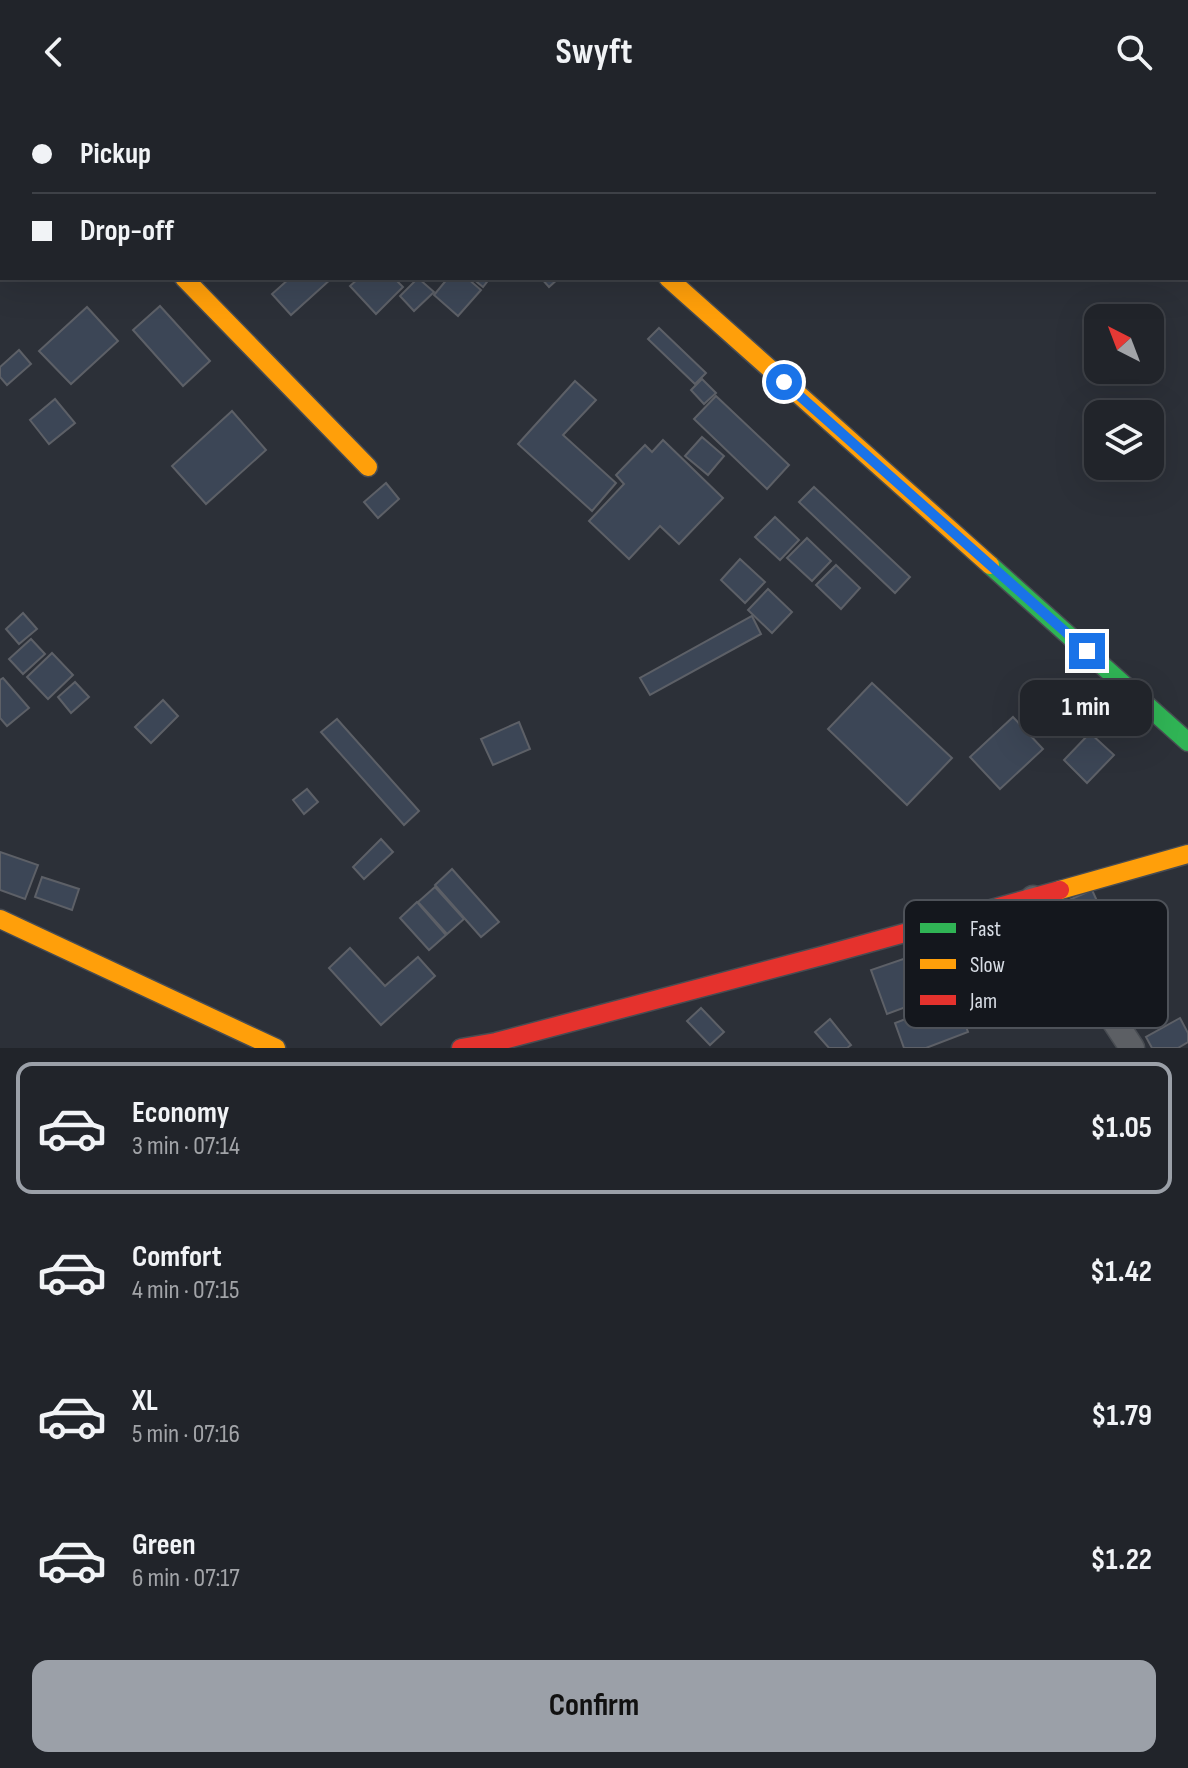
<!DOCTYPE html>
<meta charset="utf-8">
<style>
body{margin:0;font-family:"Sofia Sans Condensed",sans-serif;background:#2d3036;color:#f1f3f6;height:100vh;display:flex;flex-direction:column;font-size:30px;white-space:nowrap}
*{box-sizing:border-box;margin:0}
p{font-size:26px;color:#a2a4a8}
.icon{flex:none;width:44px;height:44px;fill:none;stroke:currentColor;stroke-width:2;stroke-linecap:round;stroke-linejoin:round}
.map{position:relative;height:944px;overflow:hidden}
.side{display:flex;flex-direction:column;background:#21242a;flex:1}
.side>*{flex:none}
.guide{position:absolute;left:0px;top:0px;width:1188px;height:176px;box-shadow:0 8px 32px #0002,0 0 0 2px #3e4147;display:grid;align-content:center;height:176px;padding:0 32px;background:#21242a}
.needle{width:52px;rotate:318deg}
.buttons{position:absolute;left:1084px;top:200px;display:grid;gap:16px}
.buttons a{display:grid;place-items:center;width:80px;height:80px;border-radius:16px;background:#21242a;box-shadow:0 8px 32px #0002,0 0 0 2px #3e4147;font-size:40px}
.end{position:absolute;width:36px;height:36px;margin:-18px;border:10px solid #1a73e8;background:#fff;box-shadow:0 0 0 4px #fff}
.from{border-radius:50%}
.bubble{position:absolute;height:56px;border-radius:16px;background:#21242a;box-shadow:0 8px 32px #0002,0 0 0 2px #3e4147;font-size:26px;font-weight:700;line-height:56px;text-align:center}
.guide b{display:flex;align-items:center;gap:28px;height:76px;font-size:30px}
.guide b+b{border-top:2px solid #3e4147}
.guide i{width:20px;height:20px;background:#f1f3f6}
ul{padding:14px 0 0;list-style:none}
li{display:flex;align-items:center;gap:24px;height:132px;margin:0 16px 12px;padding:0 16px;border:4px solid transparent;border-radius:16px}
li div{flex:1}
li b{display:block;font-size:30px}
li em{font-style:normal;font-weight:700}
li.on{border-color:#9ba0a8}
li>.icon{width:72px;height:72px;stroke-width:1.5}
.primary-button{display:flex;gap:16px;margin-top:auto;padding:16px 32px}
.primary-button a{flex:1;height:92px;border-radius:16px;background:#9ba0a8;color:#111;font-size:32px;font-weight:700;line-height:92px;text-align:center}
header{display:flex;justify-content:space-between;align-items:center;height:104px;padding:0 32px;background:#21242a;font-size:36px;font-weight:700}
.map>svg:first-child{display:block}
.building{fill:#3c4656;stroke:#5d6067;stroke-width:2}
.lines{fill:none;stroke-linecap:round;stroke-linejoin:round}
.street-casing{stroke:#484c52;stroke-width:27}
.fast-casing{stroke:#484c52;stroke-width:21}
.slow-casing{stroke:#484c52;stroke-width:21}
.jam-casing{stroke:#484c52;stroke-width:21}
.street{stroke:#5c5f64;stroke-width:24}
.fast{stroke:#30b455;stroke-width:18}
.slow{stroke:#ff9f0a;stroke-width:18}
.jam{stroke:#e5322d;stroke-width:18}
.route{stroke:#1a73e8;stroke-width:10}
.key{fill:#14171d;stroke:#4e5259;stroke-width:2}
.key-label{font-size:22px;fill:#d7dce4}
</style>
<header><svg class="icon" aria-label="back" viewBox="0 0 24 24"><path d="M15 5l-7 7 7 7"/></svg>Swyft<svg class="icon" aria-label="search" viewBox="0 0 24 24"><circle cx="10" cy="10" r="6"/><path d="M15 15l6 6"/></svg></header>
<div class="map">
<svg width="1188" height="944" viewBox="0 0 1188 944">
<rect width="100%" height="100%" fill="#2c3038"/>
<g class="building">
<path d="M 136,0 L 175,0 L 173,2 L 134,2 Z"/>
<path d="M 349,0 L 382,0 L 384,2 L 347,2 Z"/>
<path d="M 290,174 L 332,174 L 291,211 L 272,190 Z"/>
<path d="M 359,174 L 394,174 L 403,183 L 376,210 L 350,182 Z"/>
<path d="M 418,174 L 434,188 L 414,207 L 400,192 Z"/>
<path d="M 448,174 L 467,174 L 481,186 L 458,212 L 434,191 Z"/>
<path d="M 472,174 L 490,174 L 483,183 Z"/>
<path d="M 541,174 L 559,174 L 549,183 Z"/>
<path d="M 160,202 L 210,257 L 183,282 L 133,226 Z"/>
<path d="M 87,203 L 118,237 L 71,280 L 39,247 Z"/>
<path d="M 659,224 L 706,269 L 695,280 L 648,235 Z"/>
<path d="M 19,246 L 31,260 L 7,281 L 0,273 L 0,263 Z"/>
<path d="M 702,275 L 716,289 L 704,300 L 691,286 Z"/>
<path d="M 575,277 L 596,296 L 563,331 L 616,379 L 592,407 L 518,340 Z"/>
<path d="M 716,292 L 789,361 L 767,385 L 694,315 Z"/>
<path d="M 55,295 L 75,319 L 49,340 L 30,316 Z"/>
<path d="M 232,307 L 266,346 L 206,400 L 172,362 Z"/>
<path d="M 702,333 L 724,352 L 708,371 L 685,352 Z"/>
<path d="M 663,336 L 723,394 L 679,440 L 660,422 L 629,455 L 589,417 L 624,380 L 616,371 L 645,341 L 652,348 Z"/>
<path d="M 386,379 L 399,395 L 378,414 L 364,398 Z"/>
<path d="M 814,383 L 910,473 L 895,489 L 799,398 Z"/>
<path d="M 775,413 L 799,436 L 780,456 L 755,433 Z"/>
<path d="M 807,434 L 831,457 L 812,477 L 787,454 Z"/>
<path d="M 740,455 L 765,478 L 745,499 L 721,476 Z"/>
<path d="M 836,461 L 860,484 L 841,505 L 816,481 Z"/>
<path d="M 768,485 L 792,508 L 772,529 L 748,506 Z"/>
<path d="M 23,509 L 37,525 L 19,540 L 6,525 Z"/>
<path d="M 752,512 L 761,530 L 650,591 L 640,574 Z"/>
<path d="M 31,535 L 45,550 L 23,570 L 9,555 Z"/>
<path d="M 52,549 L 73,571 L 48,595 L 27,573 Z"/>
<path d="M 3,574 L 29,604 L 7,622 L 0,614 L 0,576 Z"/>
<path d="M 75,578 L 89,593 L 71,609 L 58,593 Z"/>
<path d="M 872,579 L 952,654 L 907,701 L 828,625 Z"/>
<path d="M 163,596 L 178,612 L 151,639 L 135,623 Z"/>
<path d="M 1013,613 L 1043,645 L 1000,685 L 970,653 Z"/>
<path d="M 337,615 L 419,707 L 404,721 L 321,628 Z"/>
<path d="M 519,618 L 530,645 L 493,661 L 481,635 Z"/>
<path d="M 1090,629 L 1114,651 L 1087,679 L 1064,656 Z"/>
<path d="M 307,685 L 318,698 L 304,710 L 293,696 Z"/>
<path d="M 381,735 L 393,748 L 364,775 L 353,763 Z"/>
<path d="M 0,748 L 38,761 L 25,795 L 0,786 Z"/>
<path d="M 452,765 L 499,818 L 481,833 L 435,781 Z"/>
<path d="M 42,773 L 79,785 L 72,806 L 35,793 Z"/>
<path d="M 435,783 L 464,815 L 447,830 L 418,798 Z"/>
<path d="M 1092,786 L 1103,810 L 1073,823 L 1062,799 Z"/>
<path d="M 417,798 L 446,831 L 429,846 L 400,814 Z"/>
<path d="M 350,844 L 385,882 L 418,853 L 435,872 L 381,921 L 329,864 Z"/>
<path d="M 918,850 L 933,893 L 887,910 L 871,866 Z"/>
<path d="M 956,896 L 968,928 L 926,944 L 904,944 L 895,919 Z"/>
<path d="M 701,904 L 724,928 L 710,941 L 687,917 Z"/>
<path d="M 1180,914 L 1188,929 L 1188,938 L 1178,944 L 1152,944 L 1146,933 Z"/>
<path d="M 830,915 L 851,941 L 847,944 L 829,944 L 815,928 Z"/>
</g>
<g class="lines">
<defs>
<g id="street">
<path d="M 14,0 L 16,2"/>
<path d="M 1033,794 L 1132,944"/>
</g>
<g id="fast">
<path d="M 472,0 L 475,2"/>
<path d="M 990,461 L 1188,638"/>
</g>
<g id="slow">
<path d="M 184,174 L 368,363"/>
<path d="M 668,174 L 990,461"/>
<path d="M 1060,786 L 1188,750"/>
<path d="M 0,815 L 276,944"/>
</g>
<path id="jam" d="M 461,944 L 496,938 L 825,851 L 1060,786"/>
</defs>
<use href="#street" class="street-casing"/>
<use href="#fast" class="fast-casing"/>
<use href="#slow" class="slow-casing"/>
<use href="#jam" class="jam-casing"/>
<use href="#street" class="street"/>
<use href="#fast" class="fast"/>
<use href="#slow" class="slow"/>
<use href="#jam" class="jam"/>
</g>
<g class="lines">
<path class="route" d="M 784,278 L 1087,547"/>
</g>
<rect x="904" y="796" width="264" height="128" rx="12" class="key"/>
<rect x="920" y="819" width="36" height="10" fill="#30b455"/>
<rect x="920" y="855" width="36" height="10" fill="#ff9f0a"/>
<rect x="920" y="891" width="36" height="10" fill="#e5322d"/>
<g class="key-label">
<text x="970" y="832">Fast</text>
<text x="970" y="868">Slow</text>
<text x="970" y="904">Jam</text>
</g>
</svg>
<div class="buttons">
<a><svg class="needle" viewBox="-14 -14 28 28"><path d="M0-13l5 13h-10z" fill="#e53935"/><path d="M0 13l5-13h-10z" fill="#a2a4a8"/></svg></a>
<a><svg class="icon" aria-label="layers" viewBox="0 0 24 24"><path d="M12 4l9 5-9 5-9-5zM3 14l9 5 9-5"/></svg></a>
</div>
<i class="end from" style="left:784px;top:278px"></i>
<i class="end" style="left:1087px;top:547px"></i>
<div class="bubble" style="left:1020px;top:576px;width:132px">1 min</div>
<div class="guide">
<b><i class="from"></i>Pickup</b>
<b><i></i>Drop-off</b>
</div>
</div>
<section class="side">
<ul>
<li class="on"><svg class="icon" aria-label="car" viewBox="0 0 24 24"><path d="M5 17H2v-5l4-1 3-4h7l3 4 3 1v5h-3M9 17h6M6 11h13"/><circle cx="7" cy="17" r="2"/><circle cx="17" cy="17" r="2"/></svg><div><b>Economy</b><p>3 min · 07:14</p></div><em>$1.05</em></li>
<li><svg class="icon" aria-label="car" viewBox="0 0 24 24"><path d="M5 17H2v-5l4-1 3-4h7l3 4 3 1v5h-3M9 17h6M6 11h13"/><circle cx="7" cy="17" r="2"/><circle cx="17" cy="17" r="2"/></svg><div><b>Comfort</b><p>4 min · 07:15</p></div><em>$1.42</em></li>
<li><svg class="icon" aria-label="car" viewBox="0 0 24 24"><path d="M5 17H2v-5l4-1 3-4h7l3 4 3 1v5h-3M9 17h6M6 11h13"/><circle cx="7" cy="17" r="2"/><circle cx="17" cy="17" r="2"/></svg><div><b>XL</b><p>5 min · 07:16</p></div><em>$1.79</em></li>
<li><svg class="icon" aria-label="car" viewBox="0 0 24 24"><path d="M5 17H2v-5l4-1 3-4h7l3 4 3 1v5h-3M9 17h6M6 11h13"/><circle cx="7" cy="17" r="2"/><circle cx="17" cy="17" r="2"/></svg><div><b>Green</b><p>6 min · 07:17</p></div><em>$1.22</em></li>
</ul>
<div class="primary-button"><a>Confirm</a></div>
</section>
